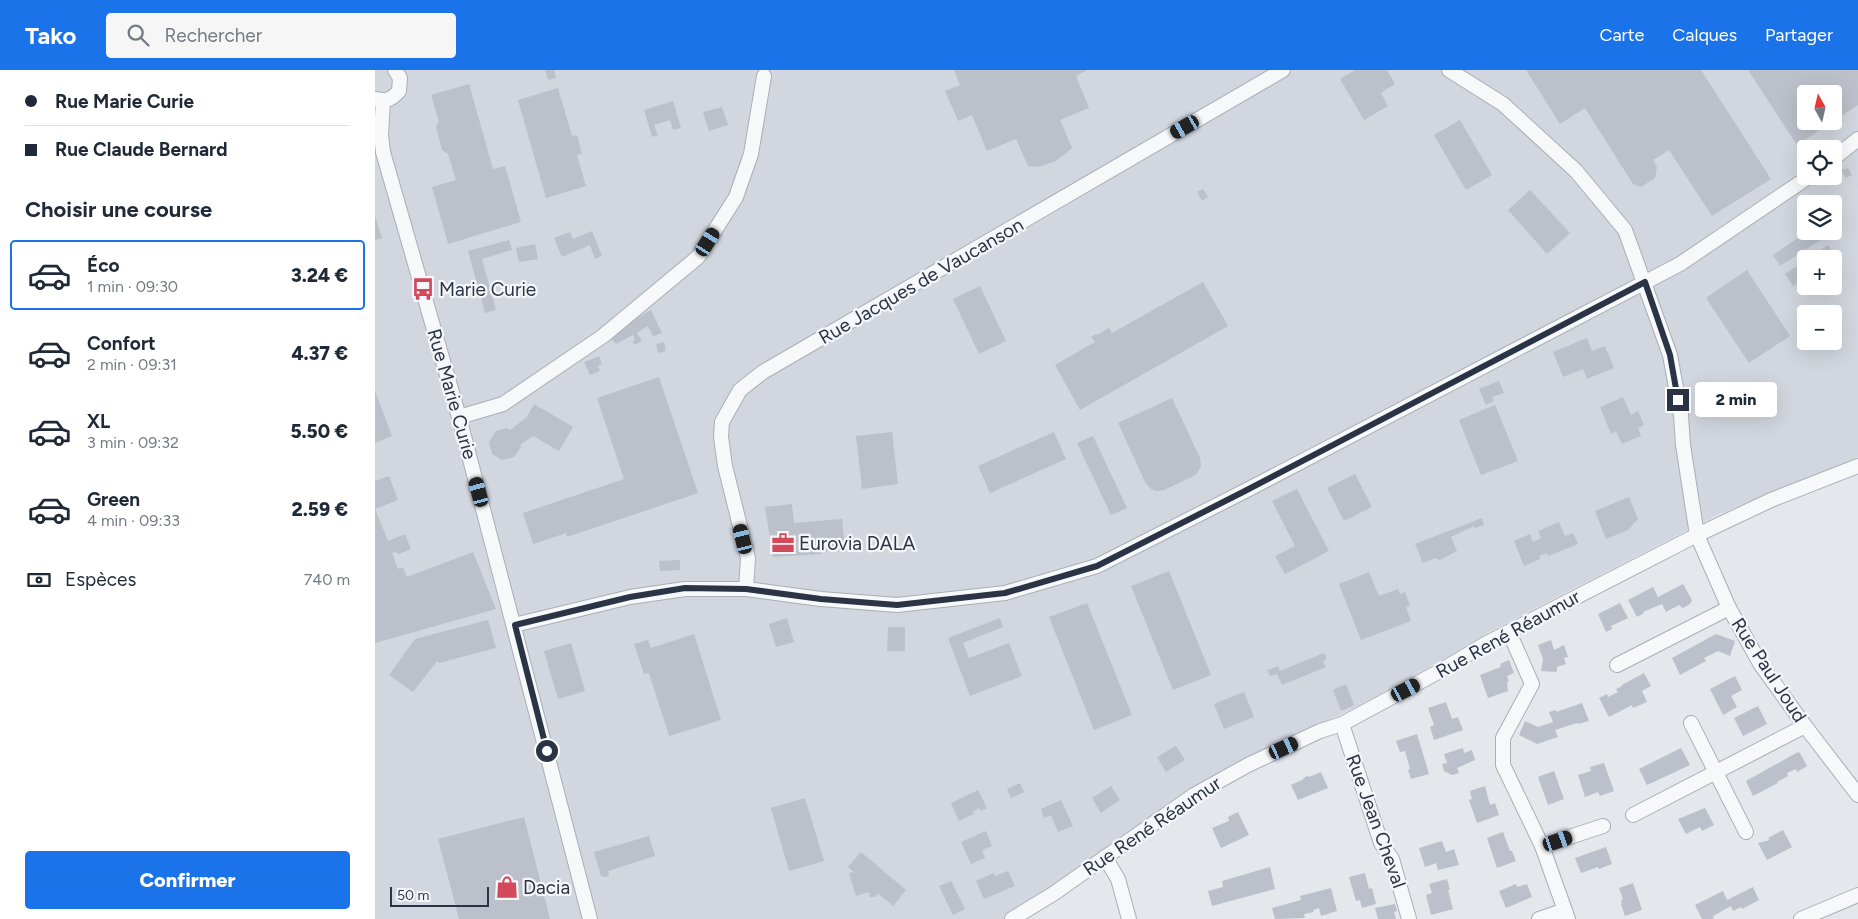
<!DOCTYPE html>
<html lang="fr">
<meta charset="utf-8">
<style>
body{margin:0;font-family:Figtree,sans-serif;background:#f6f6f7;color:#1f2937;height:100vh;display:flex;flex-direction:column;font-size:19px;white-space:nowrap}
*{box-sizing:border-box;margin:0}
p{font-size:16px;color:#747a83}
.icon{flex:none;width:28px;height:28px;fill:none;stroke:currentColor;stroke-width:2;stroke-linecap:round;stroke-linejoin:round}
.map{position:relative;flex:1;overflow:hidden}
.drawer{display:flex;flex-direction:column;background:#fff;width:375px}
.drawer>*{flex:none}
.guide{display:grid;align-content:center;height:110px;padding:0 25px;background:#fff}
.needle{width:32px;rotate:352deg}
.controls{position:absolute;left:1422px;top:15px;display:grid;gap:10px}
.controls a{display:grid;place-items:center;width:45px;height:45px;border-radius:5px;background:#fff;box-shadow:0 5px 20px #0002;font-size:25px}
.scale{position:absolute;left:15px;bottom:12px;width:99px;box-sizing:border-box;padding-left:5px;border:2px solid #2b3445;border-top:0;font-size:14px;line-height:18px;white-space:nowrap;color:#2b3445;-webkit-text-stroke:4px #f4f6f9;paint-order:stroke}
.end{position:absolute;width:22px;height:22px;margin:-11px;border:6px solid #2b3445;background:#fff;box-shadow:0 0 0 2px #fff}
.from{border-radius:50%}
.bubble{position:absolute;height:35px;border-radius:5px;background:#fff;box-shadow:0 5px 20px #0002;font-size:16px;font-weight:800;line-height:35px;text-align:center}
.car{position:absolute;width:15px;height:30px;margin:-15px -8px;border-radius:6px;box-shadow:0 0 4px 1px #0007;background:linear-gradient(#222 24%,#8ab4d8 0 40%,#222 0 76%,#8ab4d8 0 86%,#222 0)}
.guide b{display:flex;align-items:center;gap:18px;height:48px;font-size:19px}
.guide b+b{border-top:1px solid #e0e1e3}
.guide i{width:12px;height:12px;background:#1f2937}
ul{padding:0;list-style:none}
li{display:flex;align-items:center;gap:15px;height:70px;margin:0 10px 8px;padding:0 15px;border:2px solid transparent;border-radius:5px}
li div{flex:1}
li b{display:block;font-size:19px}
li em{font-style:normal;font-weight:800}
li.on{border-color:#1a73e8}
li>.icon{width:45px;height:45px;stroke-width:1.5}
h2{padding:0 25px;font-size:22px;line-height:60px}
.pay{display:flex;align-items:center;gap:12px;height:55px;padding:0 25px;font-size:19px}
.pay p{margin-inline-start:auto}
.cta{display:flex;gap:10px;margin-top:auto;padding:10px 25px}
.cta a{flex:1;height:58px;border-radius:5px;background:#1a73e8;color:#fff;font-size:20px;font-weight:800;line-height:58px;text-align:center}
header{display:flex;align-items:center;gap:30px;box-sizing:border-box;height:70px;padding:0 25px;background:#1a73e8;color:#fff}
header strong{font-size:24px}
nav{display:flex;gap:28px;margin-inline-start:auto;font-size:18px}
.search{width:350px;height:45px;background:#f6f6f7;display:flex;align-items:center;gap:12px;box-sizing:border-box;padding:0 18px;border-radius:5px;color:#747a83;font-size:19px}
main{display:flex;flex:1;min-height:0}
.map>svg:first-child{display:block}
.built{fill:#d2d6de;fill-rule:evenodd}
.building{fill:#bbc0ca}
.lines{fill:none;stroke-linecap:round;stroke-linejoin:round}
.minor-casing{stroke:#a9aeb7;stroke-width:16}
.minor{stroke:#f7f8fa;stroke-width:14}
.route{stroke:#2b3445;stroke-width:6}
.labels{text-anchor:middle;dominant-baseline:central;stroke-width:4.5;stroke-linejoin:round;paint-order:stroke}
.street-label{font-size:19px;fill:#2b3445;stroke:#f4f6f9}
.poi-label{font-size:19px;fill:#2b3445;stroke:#f4f6f9;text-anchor:start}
</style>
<header>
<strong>Tako</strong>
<div class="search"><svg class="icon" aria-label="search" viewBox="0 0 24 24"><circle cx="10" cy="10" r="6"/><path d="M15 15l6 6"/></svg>Rechercher</div>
<nav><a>Carte</a><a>Calques</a><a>Partager</a></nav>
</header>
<main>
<section class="drawer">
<div class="guide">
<b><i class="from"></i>Rue Marie Curie</b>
<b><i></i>Rue Claude Bernard</b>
</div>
<h2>Choisir une course</h2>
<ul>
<li class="on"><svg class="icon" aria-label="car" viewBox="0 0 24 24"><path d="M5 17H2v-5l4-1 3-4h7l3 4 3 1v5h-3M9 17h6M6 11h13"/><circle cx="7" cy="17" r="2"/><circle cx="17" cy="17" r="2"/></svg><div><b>Éco</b><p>1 min · 09:30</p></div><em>3.24 €</em></li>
<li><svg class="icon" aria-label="car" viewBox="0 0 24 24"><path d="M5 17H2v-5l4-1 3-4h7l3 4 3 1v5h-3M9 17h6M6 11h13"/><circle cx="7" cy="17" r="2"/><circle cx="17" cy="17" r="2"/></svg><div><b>Confort</b><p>2 min · 09:31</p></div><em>4.37 €</em></li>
<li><svg class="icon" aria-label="car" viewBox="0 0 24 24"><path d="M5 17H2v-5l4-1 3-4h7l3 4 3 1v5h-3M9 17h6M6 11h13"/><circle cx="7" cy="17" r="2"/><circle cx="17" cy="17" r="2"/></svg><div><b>XL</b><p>3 min · 09:32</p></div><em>5.50 €</em></li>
<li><svg class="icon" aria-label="car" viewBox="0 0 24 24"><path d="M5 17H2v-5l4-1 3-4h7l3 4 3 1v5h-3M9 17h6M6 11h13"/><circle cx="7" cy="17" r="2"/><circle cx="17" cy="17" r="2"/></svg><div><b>Green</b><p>4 min · 09:33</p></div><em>2.59 €</em></li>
</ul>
<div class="pay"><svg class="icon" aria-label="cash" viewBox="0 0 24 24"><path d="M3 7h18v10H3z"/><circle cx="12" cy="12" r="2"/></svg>Espèces<p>740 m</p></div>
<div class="cta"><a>Confirmer</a></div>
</section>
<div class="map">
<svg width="1483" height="849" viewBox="0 0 1483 849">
<rect width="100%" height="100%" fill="#e4e7ec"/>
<path class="built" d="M 0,0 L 1483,0 L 1483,387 L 1342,445 L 1116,561 L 1076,585 L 981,637 L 900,676 L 633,849 L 0,849 ZM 1431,24 L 1459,24 L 1459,51 L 1431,51 ZM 1431,79 L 1459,79 L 1459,106 L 1431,106 ZM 1431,134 L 1459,134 L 1459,161 L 1431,161 ZM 1431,189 L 1459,189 L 1459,216 L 1431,216 ZM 1431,244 L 1459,244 L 1459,271 L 1431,271 Z"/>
<g class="building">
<path d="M 170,0 L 179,0 L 181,8 L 173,10 Z"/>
<path d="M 579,0 L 712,0 L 701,6 L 714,38 L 685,50 L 697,78 L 681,91 L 663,97 L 653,96 L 641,69 L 612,81 L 597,45 L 583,51 L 570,21 L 585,15 Z"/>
<path d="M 980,0 L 1012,0 L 1020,14 L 1006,23 L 1013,36 L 989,50 L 965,9 Z"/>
<path d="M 1151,0 L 1326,0 L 1396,109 L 1337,146 L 1294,80 L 1278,90 L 1282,97 L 1280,108 L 1266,117 L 1258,114 L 1210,38 L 1185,54 Z"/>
<path d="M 1373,0 L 1483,0 L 1483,35 L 1459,51 L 1459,24 L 1431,24 L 1431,51 L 1458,51 L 1422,75 Z"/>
<path d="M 94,14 L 118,99 L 130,96 L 146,152 L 73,174 L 57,117 L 81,110 L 73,84 L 67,80 L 61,57 L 64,52 L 56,25 Z"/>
<path d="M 183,18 L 197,66 L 202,65 L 207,84 L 202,85 L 211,116 L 171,128 L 143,30 Z"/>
<path d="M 298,31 L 306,58 L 298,60 L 295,50 L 279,55 L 283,65 L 277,67 L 269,40 Z"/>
<path d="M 347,37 L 353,55 L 334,61 L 328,42 Z"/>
<path d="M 1085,50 L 1117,105 L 1091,120 L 1059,65 Z"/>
<path d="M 1473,98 L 1477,105 L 1471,108 L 1466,100 Z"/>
<path d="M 828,119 L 833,127 L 827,131 L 822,122 Z"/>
<path d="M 1155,120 L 1195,163 L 1172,184 L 1133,140 Z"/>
<path d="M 0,146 L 7,168 L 0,170 Z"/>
<path d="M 217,161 L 227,186 L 220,189 L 215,175 L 187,187 L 179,168 L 195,162 L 198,169 Z"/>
<path d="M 1433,161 L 1445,161 L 1449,168 L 1405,196 L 1398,185 Z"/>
<path d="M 134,170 L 137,180 L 107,189 L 121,240 L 110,243 L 93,181 Z"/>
<path d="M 160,174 L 163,189 L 144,192 L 141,178 Z"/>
<path d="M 1453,175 L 1461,187 L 1458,189 L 1433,189 Z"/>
<path d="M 1431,190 L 1431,207 L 1418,216 L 1410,204 Z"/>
<path d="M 1372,200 L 1415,266 L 1374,293 L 1331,228 Z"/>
<path d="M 828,212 L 853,256 L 705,340 L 680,295 L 720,272 L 716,267 L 721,264 L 722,265 L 734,258 L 737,263 Z"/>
<path d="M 605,216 L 631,271 L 604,284 L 578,229 Z"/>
<path d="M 276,240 L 287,263 L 278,266 L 273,256 L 262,263 L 267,271 L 259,275 L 258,271 L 260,270 L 258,265 L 241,274 L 233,265 Z"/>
<path d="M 1212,268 L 1217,281 L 1230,276 L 1239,298 L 1212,309 L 1208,299 L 1188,307 L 1178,282 Z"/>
<path d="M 289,272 L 291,281 L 283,283 L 281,274 Z"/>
<path d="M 224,286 L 227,294 L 223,296 L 225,301 L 215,305 L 209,292 Z"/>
<path d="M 284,307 L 323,423 L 192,467 L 191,463 L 158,474 L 148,443 L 249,409 L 222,328 Z"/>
<path d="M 1124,311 L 1129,323 L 1117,327 L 1119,331 L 1111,335 L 1104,319 Z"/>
<path d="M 0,321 L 17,366 L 0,373 Z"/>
<path d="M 1248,327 L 1256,345 L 1263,341 L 1269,355 L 1263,358 L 1266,366 L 1247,374 L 1241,361 L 1236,364 L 1225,337 Z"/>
<path d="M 797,328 L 825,388 L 826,396 L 823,402 L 819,406 L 789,420 L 781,421 L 776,419 L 771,414 L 743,353 Z"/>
<path d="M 159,334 L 198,357 L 184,381 L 158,366 L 145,375 L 146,377 L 139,387 L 127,390 L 117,384 L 114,372 L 121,361 L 132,358 L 135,360 L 152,347 Z"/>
<path d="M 1120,335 L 1143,391 L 1106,405 L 1084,350 Z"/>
<path d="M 517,362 L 523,414 L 487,419 L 481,366 Z"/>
<path d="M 679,362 L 691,389 L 615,423 L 603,396 Z"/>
<path d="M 718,366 L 752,438 L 736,445 L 702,373 Z"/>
<path d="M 980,404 L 997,437 L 969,451 L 952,418 Z"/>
<path d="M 14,406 L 23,430 L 0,439 L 13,471 L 30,464 L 36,479 L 24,484 L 20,482 L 17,483 L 23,499 L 28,497 L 32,507 L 98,482 L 121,539 L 0,573 L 0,411 Z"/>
<path d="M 922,419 L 954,481 L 910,504 L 900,486 L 920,476 L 897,431 Z"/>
<path d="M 1254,427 L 1263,449 L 1253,460 L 1231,469 L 1220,441 Z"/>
<path d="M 417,434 L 419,453 L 467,449 L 470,479 L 446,482 L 446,484 L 398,487 L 390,437 Z"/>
<path d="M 1107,448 L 1109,455 L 1100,458 L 1099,456 L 1076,467 L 1082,481 L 1065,490 L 1060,488 L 1048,493 L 1040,474 Z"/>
<path d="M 1184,452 L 1190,466 L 1198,463 L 1203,474 L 1173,486 L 1172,483 L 1164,486 L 1165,489 L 1149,496 L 1139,471 L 1155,464 L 1158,472 L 1166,468 L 1163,461 Z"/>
<path d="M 305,490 L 305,500 L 285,501 L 284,491 Z"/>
<path d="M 794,501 L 836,605 L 798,620 L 756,516 Z"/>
<path d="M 994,502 L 1004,526 L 1023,519 L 1025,524 L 1030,522 L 1035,536 L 1031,537 L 1036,551 L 986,570 L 964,514 Z"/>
<path d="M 1308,514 L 1317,530 L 1315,534 L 1308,538 L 1304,535 L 1291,542 L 1287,534 L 1268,542 L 1269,543 L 1262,547 L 1253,530 L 1278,517 L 1283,527 Z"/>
<path d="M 712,533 L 757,645 L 719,660 L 674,547 Z"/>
<path d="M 1245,533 L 1253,548 L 1236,556 L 1237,559 L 1231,562 L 1223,544 Z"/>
<path d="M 412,548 L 419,572 L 401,577 L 394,554 Z"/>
<path d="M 625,548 L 628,557 L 588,573 L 594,588 L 634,573 L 647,606 L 595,626 L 573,568 Z"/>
<path d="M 113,550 L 121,578 L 64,593 L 62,591 L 38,622 L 14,605 L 40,569 Z"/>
<path d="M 513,557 L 530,557 L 530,581 L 512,581 Z"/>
<path d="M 319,564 L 346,650 L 294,666 L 274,603 L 269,604 L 259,574 L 273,570 L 276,578 Z"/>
<path d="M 1341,564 L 1360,571 L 1355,586 L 1343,581 L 1329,588 L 1331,591 L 1305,605 L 1297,588 Z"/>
<path d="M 1176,570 L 1179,580 L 1189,575 L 1193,587 L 1189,588 L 1191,594 L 1182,597 L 1182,602 L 1166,601 L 1168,589 L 1163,575 Z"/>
<path d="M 196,573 L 210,621 L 183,629 L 169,581 Z"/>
<path d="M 949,583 L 952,589 L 948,591 L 951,597 L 907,615 L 902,604 L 895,606 L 892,600 L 903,596 L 905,601 Z"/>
<path d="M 1134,590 L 1139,603 L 1132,606 L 1134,612 L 1132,612 L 1133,621 L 1113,628 L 1105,605 L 1126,597 L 1125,594 Z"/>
<path d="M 1269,603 L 1276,616 L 1267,621 L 1272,632 L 1258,638 L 1257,635 L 1234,647 L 1224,628 L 1232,624 L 1233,627 L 1243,622 L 1241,619 L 1247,616 L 1247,615 Z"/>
<path d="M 1360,606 L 1367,620 L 1356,626 L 1362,637 L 1348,645 L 1335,619 Z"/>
<path d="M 971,614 L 979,635 L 966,641 L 958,620 Z"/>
<path d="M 869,622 L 879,647 L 849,659 L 839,634 Z"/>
<path d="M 1071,632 L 1077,649 L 1083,647 L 1088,660 L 1059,670 L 1055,657 L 1059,655 L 1053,638 Z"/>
<path d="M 1207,633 L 1214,651 L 1203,654 L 1202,653 L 1180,660 L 1183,667 L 1162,674 L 1144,665 L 1150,651 L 1163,657 L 1178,652 L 1174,642 L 1181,640 L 1181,642 Z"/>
<path d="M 1383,636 L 1392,654 L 1368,666 L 1359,648 Z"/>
<path d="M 1042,664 L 1054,704 L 1036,709 L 1033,700 L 1035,699 L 1030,681 L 1025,682 L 1021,671 Z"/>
<path d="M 801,676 L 810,690 L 791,702 L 782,687 Z"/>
<path d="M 1088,678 L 1089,683 L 1097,680 L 1100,690 L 1082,698 L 1084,703 L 1077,705 L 1069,701 L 1067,694 L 1072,693 L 1069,684 Z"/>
<path d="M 1306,678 L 1315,695 L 1272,715 L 1264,699 Z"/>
<path d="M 1423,682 L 1425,683 L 1432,696 L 1422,702 L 1421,699 L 1412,703 L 1413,706 L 1402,712 L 1403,713 L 1378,726 L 1371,711 Z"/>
<path d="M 1229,693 L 1239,721 L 1225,726 L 1223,722 L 1210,727 L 1203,705 L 1216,701 L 1215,697 Z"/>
<path d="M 1179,701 L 1189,729 L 1173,735 L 1163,707 Z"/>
<path d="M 946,702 L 953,718 L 923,730 L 916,715 L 929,709 L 928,708 L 933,706 L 934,707 Z"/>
<path d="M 645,713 L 649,722 L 636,728 L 632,719 Z"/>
<path d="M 736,716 L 745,730 L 726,743 L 717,728 Z"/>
<path d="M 1110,716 L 1115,735 L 1120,733 L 1124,745 L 1102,753 L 1094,730 L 1097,729 L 1095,721 Z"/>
<path d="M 603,720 L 612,738 L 606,741 L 604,738 L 597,742 L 599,744 L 584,751 L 576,733 Z"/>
<path d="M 430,728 L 449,791 L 414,801 L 396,738 Z"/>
<path d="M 686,730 L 698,756 L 683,762 L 676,745 L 669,748 L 666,739 Z"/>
<path d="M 1330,738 L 1339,755 L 1327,761 L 1325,757 L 1311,764 L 1303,749 Z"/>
<path d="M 863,742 L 874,765 L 846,778 L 837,758 L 854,751 L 853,747 Z"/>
<path d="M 149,747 L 175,849 L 84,849 L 63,769 Z"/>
<path d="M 1408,760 L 1417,777 L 1392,790 L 1383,773 L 1395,770 L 1393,768 Z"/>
<path d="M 611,761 L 617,776 L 607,780 L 610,788 L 596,794 L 586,772 Z"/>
<path d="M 1128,762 L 1135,781 L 1137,781 L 1141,791 L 1122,798 L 1112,768 Z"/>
<path d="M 274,766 L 280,786 L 233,801 L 234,806 L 228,807 L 226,806 L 219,782 Z"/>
<path d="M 1067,771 L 1071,782 L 1079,779 L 1084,795 L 1063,800 L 1061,793 L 1050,797 L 1044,778 Z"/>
<path d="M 1231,777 L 1237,794 L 1224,799 L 1223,797 L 1206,803 L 1200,788 Z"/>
<path d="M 486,782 L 531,820 L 518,836 L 503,823 L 500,827 L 495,827 L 494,822 L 481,826 L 474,803 L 479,802 L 473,797 Z"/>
<path d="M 895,797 L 900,819 L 837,836 L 833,821 L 848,817 L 847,811 Z"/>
<path d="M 633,801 L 640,816 L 609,829 L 601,811 L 619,803 L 620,806 Z"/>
<path d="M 990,803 L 994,819 L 997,818 L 1001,834 L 987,838 L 985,830 L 981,831 L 974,807 Z"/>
<path d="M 1072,809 L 1075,820 L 1073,820 L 1078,839 L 1056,845 L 1051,825 L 1057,823 L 1054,814 Z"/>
<path d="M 576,811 L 590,839 L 578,845 L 564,816 Z"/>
<path d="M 1258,813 L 1267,840 L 1250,846 L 1246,834 L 1247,834 L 1246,830 L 1248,829 L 1244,818 Z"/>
<path d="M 1141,814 L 1142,817 L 1152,814 L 1157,827 L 1131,838 L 1124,821 Z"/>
<path d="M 1378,817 L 1384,830 L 1367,839 L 1366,837 L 1358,841 L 1356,836 L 1338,846 L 1339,848 L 1336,849 L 1327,849 L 1320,835 L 1348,821 L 1352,830 Z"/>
<path d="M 956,818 L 962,841 L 946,846 L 944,838 L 938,840 L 939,842 L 929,844 L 930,848 L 900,849 L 897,838 L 926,830 L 925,826 Z"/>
<path d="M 1020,834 L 1022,841 L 1019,842 L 1021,849 L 1003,849 L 1000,838 Z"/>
</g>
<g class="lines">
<defs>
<g id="minor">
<path d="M 1074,0 L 1128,34 L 1201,101 L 1250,160 L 1295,285 L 1306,345 L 1308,375 L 1322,465 L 1354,538 L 1386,595 L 1430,656 L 1483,725"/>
<path d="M 1,29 C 11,32 17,29 24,21 L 25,8 L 20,0"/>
<path d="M 8,31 L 6,65 L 8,82 L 84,347 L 215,849"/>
<path d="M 1459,88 L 1483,69"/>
<path d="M 84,347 L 128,334 L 228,266 L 323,187 L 361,127 L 376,84 L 389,6"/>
<path d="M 371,519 L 373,488 L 350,396 L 346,367 L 347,352 L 365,320 L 388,302 L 908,0"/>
<path d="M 139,555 L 255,527 L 310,519 L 371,519 L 446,529 L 522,535 L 630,523 L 722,496 L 868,422 L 1305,194 L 1435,106"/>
<path d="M 1134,562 L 1157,614 L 1128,668 L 1128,695 L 1167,776 L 1228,756"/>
<path d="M 1242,595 L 1354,538"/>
<path d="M 1316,653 L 1371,762"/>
<path d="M 967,654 L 1006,773 L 1017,789 L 1034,849"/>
<path d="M 1258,745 L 1430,656"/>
<path d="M 1167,776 L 1193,849"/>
<path d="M 730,787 L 743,809 L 754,849"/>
<path d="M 637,849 L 678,824 L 819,725 L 873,695 L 945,661 L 967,654 L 1065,601 L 1110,574 L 1322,465 L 1396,430 L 1483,396"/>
<path d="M 1164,849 L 1190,840"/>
<path d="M 1426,849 L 1483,825"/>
</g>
</defs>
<use href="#minor" class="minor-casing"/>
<use href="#minor" class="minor"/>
</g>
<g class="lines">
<path class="route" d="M 172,681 L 140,555 L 255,527 L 310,518 L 371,519 L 446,529 L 522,535 L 630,523 L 722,496 L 868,422 L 1270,212 L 1295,285 L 1303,330"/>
</g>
<defs>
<symbol id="bus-bare" viewBox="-9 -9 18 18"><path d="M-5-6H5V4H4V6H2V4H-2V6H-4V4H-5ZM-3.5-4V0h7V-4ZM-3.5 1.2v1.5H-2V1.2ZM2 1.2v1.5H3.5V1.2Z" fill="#d1495b" stroke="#f4f6f9" stroke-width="2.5" paint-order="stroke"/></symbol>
<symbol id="office-bare" viewBox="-9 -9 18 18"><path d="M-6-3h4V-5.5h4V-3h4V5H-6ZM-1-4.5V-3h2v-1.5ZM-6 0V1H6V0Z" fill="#d1495b" stroke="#f4f6f9" stroke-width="2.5" paint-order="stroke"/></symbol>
<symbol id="shop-bare" viewBox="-9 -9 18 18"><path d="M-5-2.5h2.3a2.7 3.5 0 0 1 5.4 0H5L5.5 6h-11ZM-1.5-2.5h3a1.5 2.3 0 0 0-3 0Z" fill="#d1495b" stroke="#f4f6f9" stroke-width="2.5" paint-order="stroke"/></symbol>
</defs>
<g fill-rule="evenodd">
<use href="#bus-bare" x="32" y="203" width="32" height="32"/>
<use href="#office-bare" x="392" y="457" width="32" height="32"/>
<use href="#shop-bare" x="116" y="801" width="32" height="32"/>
</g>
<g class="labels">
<g class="street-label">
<text transform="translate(546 211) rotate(-30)">Rue Jacques de Vaucanson</text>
<text transform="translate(77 324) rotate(74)">Rue Marie Curie</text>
<text transform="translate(1133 564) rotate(-29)">Rue René Réaumur</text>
<text transform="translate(1394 600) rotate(57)">Rue Paul Joud</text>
<text transform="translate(1001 751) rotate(70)">Rue Jean Cheval</text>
<text transform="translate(777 756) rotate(-34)">Rue René Réaumur</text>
</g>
<g class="poi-label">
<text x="64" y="219">Marie Curie</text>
<text x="424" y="473">Eurovia DALA</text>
<text x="148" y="817">Dacia</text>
</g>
</g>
</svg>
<div class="controls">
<a><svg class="needle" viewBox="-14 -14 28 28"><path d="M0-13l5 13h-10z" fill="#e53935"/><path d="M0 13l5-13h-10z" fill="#747a83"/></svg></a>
<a><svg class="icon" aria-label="locate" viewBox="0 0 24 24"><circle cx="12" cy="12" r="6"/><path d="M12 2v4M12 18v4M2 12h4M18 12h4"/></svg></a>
<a><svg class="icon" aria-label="layers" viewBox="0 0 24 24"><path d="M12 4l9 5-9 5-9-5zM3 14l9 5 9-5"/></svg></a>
<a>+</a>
<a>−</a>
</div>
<div class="scale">50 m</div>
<i class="end from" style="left:172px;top:681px"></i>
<i class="end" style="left:1303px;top:330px"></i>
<div class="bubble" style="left:1320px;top:312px;width:82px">2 min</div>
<i class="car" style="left:810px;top:57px;rotate:240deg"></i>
<i class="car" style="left:333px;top:172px;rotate:32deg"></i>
<i class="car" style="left:104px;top:422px;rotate:345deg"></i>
<i class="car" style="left:368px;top:469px;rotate:346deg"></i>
<i class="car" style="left:1031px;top:620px;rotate:62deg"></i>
<i class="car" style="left:909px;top:678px;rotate:65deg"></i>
<i class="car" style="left:1183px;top:771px;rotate:71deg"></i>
</div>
</main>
